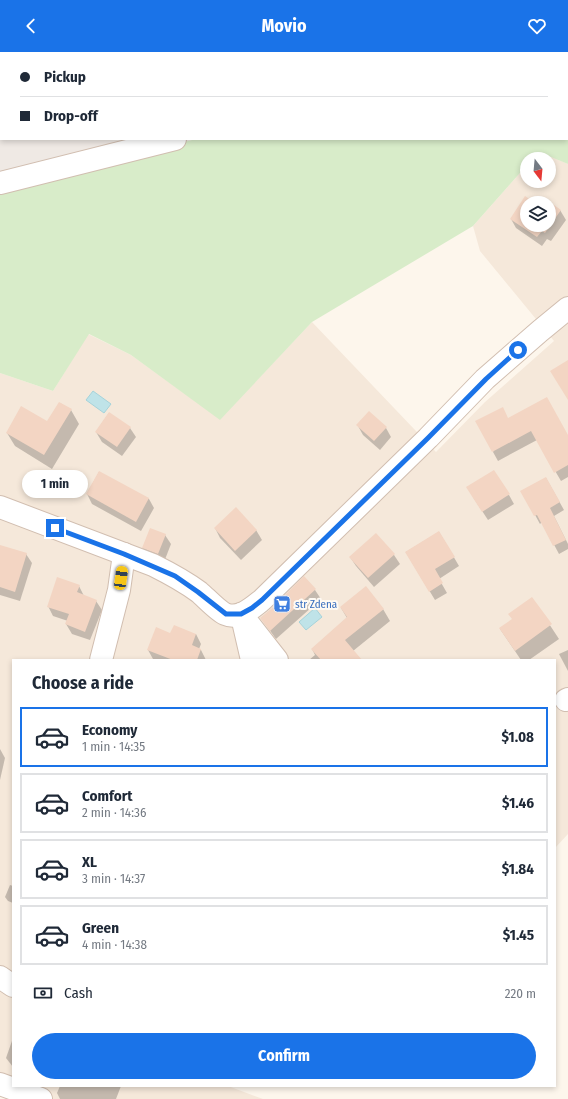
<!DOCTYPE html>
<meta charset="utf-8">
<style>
body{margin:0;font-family:"Fira Sans Condensed",sans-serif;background:#f2f2f3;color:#1f2937;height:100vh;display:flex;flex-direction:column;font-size:15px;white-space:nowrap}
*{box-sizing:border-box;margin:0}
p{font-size:13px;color:#747a83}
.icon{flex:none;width:22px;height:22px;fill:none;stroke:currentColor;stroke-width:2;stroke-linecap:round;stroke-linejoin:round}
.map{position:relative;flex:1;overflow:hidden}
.side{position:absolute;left:12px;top:607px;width:544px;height:428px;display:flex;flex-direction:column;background:#fff;border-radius:0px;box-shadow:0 2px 6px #0003}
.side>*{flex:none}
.top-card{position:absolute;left:0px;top:0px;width:568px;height:88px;box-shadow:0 2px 6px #0003;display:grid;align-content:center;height:88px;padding:0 20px;background:#fff}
.needle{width:26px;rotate:164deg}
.fabs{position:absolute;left:520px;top:100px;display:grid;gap:8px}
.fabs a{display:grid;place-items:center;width:36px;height:36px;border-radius:50%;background:#fff;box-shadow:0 2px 6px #0003;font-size:20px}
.end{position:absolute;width:18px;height:18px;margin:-9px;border:5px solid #1a73e8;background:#fff;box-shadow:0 0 0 2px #fff}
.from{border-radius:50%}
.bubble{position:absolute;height:28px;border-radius:14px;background:#fff;box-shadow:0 2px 6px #0003;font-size:13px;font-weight:700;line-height:28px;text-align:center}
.car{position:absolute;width:12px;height:24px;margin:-12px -6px;border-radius:5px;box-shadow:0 0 3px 1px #0007;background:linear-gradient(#f5c518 24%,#345 0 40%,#f5c518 0 76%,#345 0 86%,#f5c518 0)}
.top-card b{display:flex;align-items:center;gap:14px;height:38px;font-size:15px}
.top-card b+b{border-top:1px solid #e0e1e3}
.top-card i{width:10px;height:10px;background:#1f2937}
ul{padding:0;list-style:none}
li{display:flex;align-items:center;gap:12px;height:60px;margin:0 8px 6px;padding:0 12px;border:2px solid #e0e1e3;border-radius:0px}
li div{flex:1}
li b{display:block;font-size:15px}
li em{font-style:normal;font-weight:700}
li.on{border-color:#1a73e8}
li>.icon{width:36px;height:36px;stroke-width:1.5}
h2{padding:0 20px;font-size:18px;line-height:48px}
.pay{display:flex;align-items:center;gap:10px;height:44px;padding:0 20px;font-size:15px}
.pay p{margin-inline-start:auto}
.primary-button{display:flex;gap:8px;margin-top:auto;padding:8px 20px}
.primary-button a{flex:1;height:46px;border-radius:24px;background:#1a73e8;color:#fff;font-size:16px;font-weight:700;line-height:46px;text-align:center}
header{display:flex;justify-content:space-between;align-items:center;height:52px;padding:0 20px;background:#1a73e8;color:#fff;font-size:18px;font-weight:700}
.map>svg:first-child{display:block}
.residential{fill:#f5e8da;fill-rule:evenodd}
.industrial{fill:#efe9e4}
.green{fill:#d8ecc9}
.water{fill:#bfe3e8;stroke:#a5d3da}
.shadow{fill:#0003}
.building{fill:#f3d5c3;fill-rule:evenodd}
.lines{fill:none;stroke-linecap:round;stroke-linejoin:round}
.minor-casing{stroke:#d1beb0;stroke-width:24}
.minor{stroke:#fff;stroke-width:22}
.route{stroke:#1a73e8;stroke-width:5}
.labels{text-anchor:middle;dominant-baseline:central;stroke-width:4;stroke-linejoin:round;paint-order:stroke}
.shop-label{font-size:11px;fill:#366cbe;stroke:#fffaf3;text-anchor:start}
</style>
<header><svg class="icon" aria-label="back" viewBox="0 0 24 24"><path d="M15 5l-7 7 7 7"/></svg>Movio<svg class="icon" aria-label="heart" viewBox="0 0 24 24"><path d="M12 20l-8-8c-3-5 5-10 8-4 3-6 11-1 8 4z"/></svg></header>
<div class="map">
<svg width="568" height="1047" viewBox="0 0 568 1047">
<rect width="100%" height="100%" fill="#fdf6ec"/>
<path class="residential" d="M 539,99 L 568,112 L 568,782 L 555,796 L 555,608 L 13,608 L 13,1034 L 228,1034 L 263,1047 L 41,1047 L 0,1032 L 0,321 L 53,339 L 88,282 L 131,303 L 220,367 L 312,270 L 436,400 L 485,350 L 554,289 L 480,199 L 473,174 L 527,113 L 527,129 L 549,129 L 549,107 L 532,107 ZM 527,151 L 549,151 L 549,173 L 527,173 Z"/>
<path class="industrial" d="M 0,0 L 568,0 L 568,43 L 567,44 L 567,1 L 1,1 L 1,87 L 196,87 L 0,136 Z"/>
<path class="green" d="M 568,43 L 568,112 L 539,100 L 532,107 L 527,107 L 527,113 L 473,174 L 312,270 L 220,368 L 131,303 L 89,282 L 53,339 L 0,321 L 0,136 L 196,87 L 567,87 Z"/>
<g class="water">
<path d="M 93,339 L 111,352 L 104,361 L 86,348 Z"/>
<path d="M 315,556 L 322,565 L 306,578 L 299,570 Z"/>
</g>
<g class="shadow">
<path d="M 0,0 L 73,0 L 1,1 L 0,19 Z"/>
<path d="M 466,0 L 503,0 L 504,1 L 466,1 Z"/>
<path d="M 537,0 L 568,0 L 568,37 L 567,37 L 567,1 Z"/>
<path d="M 525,146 L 533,151 L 527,151 L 527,173 L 549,173 L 549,151 L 542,151 L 544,148 L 560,158 L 566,168 L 551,189 L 547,187 L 542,194 L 516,176 L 511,167 Z"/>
<path d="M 60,351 L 71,358 L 79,372 L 52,417 L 15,394 L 7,381 L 48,371 Z"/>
<path d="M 109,361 L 130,376 L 136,385 L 122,404 L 102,390 L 96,380 Z"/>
<path d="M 508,367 L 568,385 L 568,425 L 561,429 L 537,388 L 498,409 L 493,400 Z"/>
<path d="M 358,374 L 386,376 L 391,385 L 380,398 L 363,383 Z"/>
<path d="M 99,420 L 149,447 L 154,456 L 141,479 L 92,452 L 87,442 Z"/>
<path d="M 546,426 L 564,458 L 554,464 L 568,492 L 568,497 L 559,502 L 542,470 L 540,472 L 522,439 Z"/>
<path d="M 509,443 L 514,452 L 488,468 L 473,445 Z"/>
<path d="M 215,476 L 256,478 L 262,488 L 241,508 L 220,486 Z"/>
<path d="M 439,480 L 459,514 L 439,527 L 447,541 L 435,548 L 406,500 Z"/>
<path d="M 165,483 L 171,492 L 164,510 L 149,505 L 143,496 Z"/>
<path d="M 376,483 L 394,503 L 400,512 L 374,535 L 356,514 L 350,505 Z"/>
<path d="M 0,494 L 26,502 L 32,511 L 20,549 L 0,543 Z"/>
<path d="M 304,526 L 315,538 L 321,547 L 276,587 L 261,566 L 271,558 Z"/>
<path d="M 79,534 L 84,544 L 96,549 L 102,558 L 90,588 L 72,582 L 66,572 L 68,569 L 53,564 L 48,554 Z"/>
<path d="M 532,546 L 559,587 L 529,608 L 521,608 L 500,577 L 513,568 Z"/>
<path d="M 341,556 L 383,557 L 390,569 L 353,599 L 359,608 L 309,608 L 315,603 L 312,597 L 347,566 Z"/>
<path d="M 171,582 L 196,582 L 201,592 L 199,597 L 201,598 L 206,608 L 156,608 L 153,607 L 148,598 Z"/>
<path d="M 568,598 L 568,619 L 559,602 Z"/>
<path d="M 0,697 L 5,706 L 0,728 Z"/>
<path d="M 10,833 L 13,834 L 13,851 L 8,849 L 5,845 Z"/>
<path d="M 13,986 L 13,1015 L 6,1006 Z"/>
<path d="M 60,1034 L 121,1034 L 116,1047 L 60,1047 L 57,1041 Z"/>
</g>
<g class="building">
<path d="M 525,144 L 535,151 L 537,147 L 542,150 L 544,146 L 561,158 L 545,181 L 542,179 L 537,185 L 510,167 ZM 527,151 L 549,151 L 549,173 L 527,173 Z"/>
<path d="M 568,308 L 568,348 L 550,319 Z"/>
<path d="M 547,345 L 568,383 L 568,413 L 554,421 L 531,379 L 492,400 L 475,369 L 503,355 L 508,366 Z"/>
<path d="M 59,350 L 72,357 L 44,403 L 6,381 L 21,354 L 47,369 Z"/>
<path d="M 369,359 L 387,375 L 374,389 L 356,373 Z"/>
<path d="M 109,360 L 131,375 L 117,395 L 95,380 Z"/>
<path d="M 494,418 L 510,442 L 482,460 L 466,435 Z"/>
<path d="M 99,419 L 149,446 L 136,470 L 86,442 Z"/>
<path d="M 546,425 L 560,450 L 550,456 L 566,488 L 553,494 L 537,463 L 534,464 L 520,439 Z"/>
<path d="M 236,455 L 257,478 L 235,499 L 214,476 Z"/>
<path d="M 150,476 L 166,482 L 158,502 L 142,496 Z"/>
<path d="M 439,479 L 455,505 L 435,517 L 443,531 L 429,540 L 405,500 Z"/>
<path d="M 376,481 L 395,502 L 368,526 L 349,505 Z"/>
<path d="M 0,493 L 27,501 L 15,540 L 0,535 Z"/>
<path d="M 304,524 L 316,537 L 270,579 L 260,566 L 271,557 Z"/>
<path d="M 57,525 L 80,533 L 77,540 L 97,548 L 85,580 L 65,572 L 69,562 L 47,555 Z"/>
<path d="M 366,534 L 384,557 L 345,588 L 362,608 L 321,608 L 311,597 L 347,565 L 340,555 Z"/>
<path d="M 532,545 L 552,572 L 515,599 L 499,576 L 512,567 L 508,562 Z"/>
<path d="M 174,573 L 196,582 L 192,593 L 201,597 L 197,608 L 173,608 L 147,598 L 156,575 L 170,581 Z"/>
</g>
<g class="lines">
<defs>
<g id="minor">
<path d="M 228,0 L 228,1"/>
<path d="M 445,1 L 445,0"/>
<path d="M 0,131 L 175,87"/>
<path d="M 0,455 L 153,513 C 169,521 184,529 199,540 C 206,546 218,559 225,562 C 239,568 252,556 262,548 L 428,386 L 485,327 L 540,279 L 568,256"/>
<path d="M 241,562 L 277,608"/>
<path d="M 243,569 L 252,608"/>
<path d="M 101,608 L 119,538 L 124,502"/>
<path d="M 566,648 L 568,647"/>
<path d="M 0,925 L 13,934"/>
<path d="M 0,1032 L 41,1047"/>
</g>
</defs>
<use href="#minor" class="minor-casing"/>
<use href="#minor" class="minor"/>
</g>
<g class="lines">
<path class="route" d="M 55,476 L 124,502 L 175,524 L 198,540 L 226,562 L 241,562 L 252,556 L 262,548 L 428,386 L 486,327 L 518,298"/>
</g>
<defs>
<symbol id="supermarket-square" viewBox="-11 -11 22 22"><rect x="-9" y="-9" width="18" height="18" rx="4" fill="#3f7fe0" stroke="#fffaf3"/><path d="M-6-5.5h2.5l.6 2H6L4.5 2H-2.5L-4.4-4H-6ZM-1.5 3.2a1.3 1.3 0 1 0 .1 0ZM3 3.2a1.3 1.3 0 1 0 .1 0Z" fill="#fff"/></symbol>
</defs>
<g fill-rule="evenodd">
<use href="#supermarket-square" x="272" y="542" width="20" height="20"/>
</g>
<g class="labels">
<g class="shop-label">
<text x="295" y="552">str Zdena</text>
</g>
</g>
</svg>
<div class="fabs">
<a><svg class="needle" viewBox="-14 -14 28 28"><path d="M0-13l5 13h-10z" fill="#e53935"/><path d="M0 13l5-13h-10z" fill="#747a83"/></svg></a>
<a><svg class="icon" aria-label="layers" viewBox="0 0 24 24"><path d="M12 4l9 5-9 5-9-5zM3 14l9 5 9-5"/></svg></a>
</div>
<i class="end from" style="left:518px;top:298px"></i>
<i class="end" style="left:55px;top:476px"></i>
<div class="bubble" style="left:22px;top:418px;width:66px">1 min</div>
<i class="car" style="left:121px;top:526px;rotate:8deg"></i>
<div class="top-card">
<b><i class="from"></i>Pickup</b>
<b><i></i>Drop-off</b>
</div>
<section class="side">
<h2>Choose a ride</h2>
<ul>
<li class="on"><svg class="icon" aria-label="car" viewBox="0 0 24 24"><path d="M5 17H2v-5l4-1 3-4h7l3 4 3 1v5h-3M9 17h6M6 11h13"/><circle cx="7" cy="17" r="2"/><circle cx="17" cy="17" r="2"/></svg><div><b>Economy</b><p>1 min · 14:35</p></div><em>$1.08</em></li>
<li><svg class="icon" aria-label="car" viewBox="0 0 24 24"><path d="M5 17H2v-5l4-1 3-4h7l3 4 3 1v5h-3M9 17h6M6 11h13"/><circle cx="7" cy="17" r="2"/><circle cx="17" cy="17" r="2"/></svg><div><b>Comfort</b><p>2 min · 14:36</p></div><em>$1.46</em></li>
<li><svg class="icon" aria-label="car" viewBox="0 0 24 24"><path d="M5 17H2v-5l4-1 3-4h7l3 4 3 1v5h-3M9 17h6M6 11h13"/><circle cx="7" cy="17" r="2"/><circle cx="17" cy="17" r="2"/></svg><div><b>XL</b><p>3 min · 14:37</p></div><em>$1.84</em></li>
<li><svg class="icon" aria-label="car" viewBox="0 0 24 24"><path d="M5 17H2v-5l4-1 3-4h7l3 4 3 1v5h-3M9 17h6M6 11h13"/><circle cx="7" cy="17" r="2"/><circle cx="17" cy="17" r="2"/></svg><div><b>Green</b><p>4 min · 14:38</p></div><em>$1.45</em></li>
</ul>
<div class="pay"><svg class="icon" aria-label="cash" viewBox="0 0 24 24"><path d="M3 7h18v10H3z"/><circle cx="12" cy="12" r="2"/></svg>Cash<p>220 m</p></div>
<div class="primary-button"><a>Confirm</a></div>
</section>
</div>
